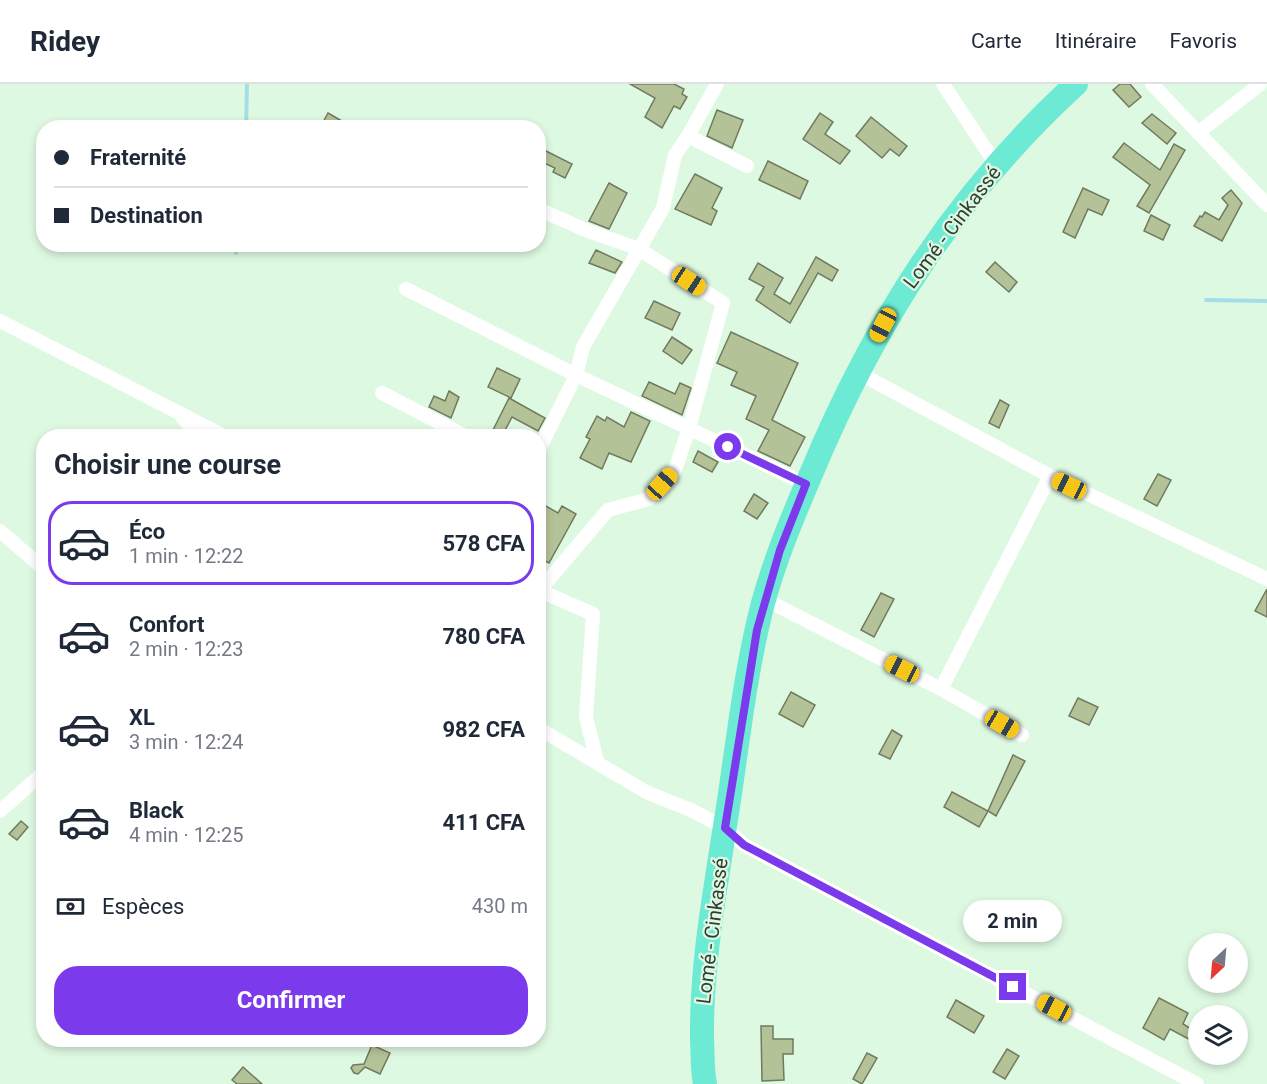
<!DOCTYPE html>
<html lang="fr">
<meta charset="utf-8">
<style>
body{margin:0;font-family:Roboto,sans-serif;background:#f6f6f7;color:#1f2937;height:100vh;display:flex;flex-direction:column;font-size:22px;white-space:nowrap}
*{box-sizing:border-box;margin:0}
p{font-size:20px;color:#747a83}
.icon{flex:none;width:33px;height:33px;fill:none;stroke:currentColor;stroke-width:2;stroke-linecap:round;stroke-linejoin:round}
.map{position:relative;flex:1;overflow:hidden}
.drawer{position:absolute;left:36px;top:345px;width:510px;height:618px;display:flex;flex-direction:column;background:#fff;border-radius:24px;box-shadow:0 3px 9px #0003}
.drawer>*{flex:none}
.hud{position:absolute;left:36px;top:36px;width:510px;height:132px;border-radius:24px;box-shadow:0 3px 9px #0003;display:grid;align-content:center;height:132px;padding:0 18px;background:#fff}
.needle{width:39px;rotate:206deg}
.buttons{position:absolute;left:1188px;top:849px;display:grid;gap:12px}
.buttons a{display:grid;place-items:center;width:60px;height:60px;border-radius:50%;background:#fff;box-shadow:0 3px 9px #0003;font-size:30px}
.end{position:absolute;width:27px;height:27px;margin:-14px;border:8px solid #7c3aed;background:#fff;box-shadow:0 0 0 3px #fff}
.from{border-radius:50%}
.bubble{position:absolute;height:42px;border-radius:21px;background:#fff;box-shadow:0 3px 9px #0003;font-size:20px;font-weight:700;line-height:42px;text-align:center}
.car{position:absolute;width:18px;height:36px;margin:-18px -9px;border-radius:8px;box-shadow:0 0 4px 2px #0007;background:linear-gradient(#f5c518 24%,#345 0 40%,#f5c518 0 76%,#345 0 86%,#f5c518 0)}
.hud b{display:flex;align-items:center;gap:21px;height:57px;font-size:22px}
.hud b+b{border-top:2px solid #e0e1e3}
.hud i{width:15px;height:15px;background:#1f2937}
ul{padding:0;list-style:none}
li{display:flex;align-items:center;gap:18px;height:84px;margin:0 12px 9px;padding:0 6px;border:3px solid transparent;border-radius:24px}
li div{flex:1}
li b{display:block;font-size:22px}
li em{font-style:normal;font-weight:700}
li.on{border-color:#7c3aed}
li>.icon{width:54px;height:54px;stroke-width:1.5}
h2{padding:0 18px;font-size:27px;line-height:72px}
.pay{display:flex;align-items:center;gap:15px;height:66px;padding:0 18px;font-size:22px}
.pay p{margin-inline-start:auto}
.cta{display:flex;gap:12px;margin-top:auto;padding:12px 18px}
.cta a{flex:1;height:69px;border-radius:24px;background:#7c3aed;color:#fff;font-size:24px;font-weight:700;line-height:69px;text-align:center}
header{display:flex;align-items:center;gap:36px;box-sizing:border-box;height:84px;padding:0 30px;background:#fff;border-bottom:2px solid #e0e1e3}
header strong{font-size:28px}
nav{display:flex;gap:33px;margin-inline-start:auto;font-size:21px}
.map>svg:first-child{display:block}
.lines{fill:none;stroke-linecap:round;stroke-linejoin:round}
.stream{stroke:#a4dee6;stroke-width:4}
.building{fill:#b4c297;stroke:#717a5f;stroke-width:1.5}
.minor{stroke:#fff;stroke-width:14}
.trunk{stroke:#6cead4;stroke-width:24}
.route{stroke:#7c3aed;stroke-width:8}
.labels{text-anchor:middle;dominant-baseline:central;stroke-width:4.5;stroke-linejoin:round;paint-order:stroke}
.street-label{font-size:20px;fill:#323d34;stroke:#def9e2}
</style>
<header>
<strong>Ridey</strong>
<nav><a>Carte</a><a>Itinéraire</a><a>Favoris</a></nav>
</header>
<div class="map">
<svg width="1267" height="1000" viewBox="0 0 1267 1000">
<rect width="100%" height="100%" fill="#def9e2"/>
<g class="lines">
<g class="stream">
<path d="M 246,44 L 247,0"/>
<path d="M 236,169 L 236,160"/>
<path d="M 1206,216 L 1267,217"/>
</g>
</g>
<g class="building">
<path d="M 630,0 L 674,0 L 684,5 L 682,10 L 687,13 L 680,25 L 674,22 L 662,44 L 645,33 L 655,14 Z"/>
<path d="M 1120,0 L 1130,0 L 1141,13 L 1129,23 L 1113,6 Z"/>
<path d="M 717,26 L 743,36 L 732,64 L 707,52 Z"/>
<path d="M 328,29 L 354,44 L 327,44 L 322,40 Z"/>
<path d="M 820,29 L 833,38 L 825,50 L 850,67 L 840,80 L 803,55 Z"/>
<path d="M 1152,30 L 1176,49 L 1167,60 L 1142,39 Z"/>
<path d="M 871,33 L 907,62 L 899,72 L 890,65 L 882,74 L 856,52 Z"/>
<path d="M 1124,59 L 1160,86 L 1174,60 L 1185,66 L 1149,129 L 1137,122 L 1150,101 L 1113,73 Z"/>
<path d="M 542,65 L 572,80 L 565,94 L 553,88 L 555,84 L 538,76 Z"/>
<path d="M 768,77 L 808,97 L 800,115 L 759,96 Z"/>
<path d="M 695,90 L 722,104 L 712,124 L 717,127 L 711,141 L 675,125 Z"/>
<path d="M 609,99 L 627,109 L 609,145 L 589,137 Z"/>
<path d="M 1083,104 L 1109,116 L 1102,131 L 1088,125 L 1075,154 L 1063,148 Z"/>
<path d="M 1231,106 L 1242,119 L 1222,157 L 1194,142 L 1200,132 L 1202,133 L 1205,128 L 1219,136 L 1228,121 L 1222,114 Z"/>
<path d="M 1151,131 L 1170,141 L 1163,156 L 1144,147 Z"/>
<path d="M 596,166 L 622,178 L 615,189 L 589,179 Z"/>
<path d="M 816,173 L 838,186 L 832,197 L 818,189 L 790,239 L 756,216 L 764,203 L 749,195 L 758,179 L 783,194 L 774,210 L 790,220 Z"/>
<path d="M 995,178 L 1017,198 L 1009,208 L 986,188 Z"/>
<path d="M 654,217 L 680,229 L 672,246 L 645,234 Z"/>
<path d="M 731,248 L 798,279 L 772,336 L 805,353 L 790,382 L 758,367 L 769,346 L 746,335 L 756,312 L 731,301 L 737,288 L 717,279 Z"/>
<path d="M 672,253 L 692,266 L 682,280 L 663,267 Z"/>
<path d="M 497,284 L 520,295 L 511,314 L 488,303 Z"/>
<path d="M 649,298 L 675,310 L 680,299 L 691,304 L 682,331 L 642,312 Z"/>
<path d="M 449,307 L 459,313 L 451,334 L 429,323 L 434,312 L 445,317 Z"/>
<path d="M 509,314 L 545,334 L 538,347 L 512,333 L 502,352 L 490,352 Z"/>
<path d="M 1000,316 L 1009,321 L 999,344 L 989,339 Z"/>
<path d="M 631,328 L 650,337 L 631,378 L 609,369 L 602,385 L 580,374 L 590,355 L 586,353 L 597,332 L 605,337 L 607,333 L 624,343 Z"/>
<path d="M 698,367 L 718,378 L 712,388 L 693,378 Z"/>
<path d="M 1158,390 L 1171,396 L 1157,422 L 1144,415 Z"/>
<path d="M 754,410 L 768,419 L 757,435 L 744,427 Z"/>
<path d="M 544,421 L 558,429 L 562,422 L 576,430 L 549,479 L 538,473 L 538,431 Z"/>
<path d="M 1267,505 L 1267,533 L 1255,527 Z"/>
<path d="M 881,509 L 894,515 L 874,553 L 861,546 Z"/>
<path d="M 791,608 L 815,621 L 803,643 L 779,630 Z"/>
<path d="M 1078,614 L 1098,623 L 1089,641 L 1069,632 Z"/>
<path d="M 892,646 L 902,652 L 890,675 L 879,670 Z"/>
<path d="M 1013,671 L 1025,677 L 996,732 L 988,727 Z"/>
<path d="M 952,708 L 988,727 L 979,743 L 944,723 Z"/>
<path d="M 21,737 L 28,743 L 17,756 L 9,750 Z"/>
<path d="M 1159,914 L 1188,929 L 1183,940 L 1198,949 L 1198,960 L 1170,945 L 1164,956 L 1143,944 Z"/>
<path d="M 956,916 L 984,932 L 974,949 L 947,933 Z"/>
<path d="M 761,942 L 773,942 L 773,955 L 793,955 L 793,970 L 783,970 L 784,996 L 762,997 Z"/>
<path d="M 372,961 L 390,969 L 380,990 L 365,983 L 358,990 L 354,989 L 351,984 L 353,981 L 364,980 Z"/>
<path d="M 1007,965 L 1019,972 L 1005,995 L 993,988 Z"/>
<path d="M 867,969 L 877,974 L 862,1000 L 853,995 Z"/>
<path d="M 243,983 L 262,1000 L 237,1000 L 232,996 Z"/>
</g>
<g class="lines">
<g class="minor">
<path d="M 943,0 L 997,82"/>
<path d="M 1152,0 L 1267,121"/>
<path d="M 1198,49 L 1260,0"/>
<path d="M 688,52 L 747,82"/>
<path d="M 538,125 L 588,147 L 639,165 L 723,219 L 689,344 L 675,386 L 649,415 L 608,426 L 539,507"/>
<path d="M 406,205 L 576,291 L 806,400"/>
<path d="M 0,237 L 224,352"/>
<path d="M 857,288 L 1050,392"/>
<path d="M 382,309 L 465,352"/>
<path d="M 182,333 L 198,352"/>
<path d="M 538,368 L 576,291 L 583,263 L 663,124 L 675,71 L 688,52 L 717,0"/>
<path d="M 0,447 L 44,485"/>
<path d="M 538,506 L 593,530 L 586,633 L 597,677"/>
<path d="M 764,515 L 941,605 L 1022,651"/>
<path d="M 941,605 L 1050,392 L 1267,495"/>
<path d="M 538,644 L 648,709 L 691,726 L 725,744 L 744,761 L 1197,1000"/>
<path d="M 0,727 L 44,688"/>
</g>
<path class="trunk" d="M 705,1000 C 702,985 703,971 702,956 C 701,884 714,813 725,742 C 737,668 744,592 763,519 C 775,475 793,432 811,390 C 874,239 955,111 1076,0"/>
</g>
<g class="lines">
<path class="route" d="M 728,363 L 806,400 L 780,466 L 757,546 L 725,744 L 744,761 L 1013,903"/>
</g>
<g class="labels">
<g class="street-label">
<text transform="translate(952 143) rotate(-53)">Lomé - Cinkassé</text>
<text transform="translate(712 847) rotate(-83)">Lomé - Cinkassé</text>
</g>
</g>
</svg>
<div class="buttons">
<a><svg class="needle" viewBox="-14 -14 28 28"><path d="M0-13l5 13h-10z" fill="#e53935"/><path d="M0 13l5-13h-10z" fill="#747a83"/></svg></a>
<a><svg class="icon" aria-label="layers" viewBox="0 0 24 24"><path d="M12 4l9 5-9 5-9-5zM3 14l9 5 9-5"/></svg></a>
</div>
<i class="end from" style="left:728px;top:363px"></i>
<i class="end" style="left:1013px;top:903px"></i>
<div class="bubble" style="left:963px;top:816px;width:99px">2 min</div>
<i class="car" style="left:689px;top:197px;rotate:123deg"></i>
<i class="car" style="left:883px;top:241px;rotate:208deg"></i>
<i class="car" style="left:662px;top:400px;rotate:42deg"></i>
<i class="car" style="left:1069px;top:402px;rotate:295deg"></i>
<i class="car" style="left:902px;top:585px;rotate:297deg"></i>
<i class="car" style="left:1002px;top:640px;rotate:120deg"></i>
<i class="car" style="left:1054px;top:924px;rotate:298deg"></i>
<div class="hud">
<b><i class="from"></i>Fraternité</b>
<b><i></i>Destination</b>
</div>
<section class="drawer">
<h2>Choisir une course</h2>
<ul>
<li class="on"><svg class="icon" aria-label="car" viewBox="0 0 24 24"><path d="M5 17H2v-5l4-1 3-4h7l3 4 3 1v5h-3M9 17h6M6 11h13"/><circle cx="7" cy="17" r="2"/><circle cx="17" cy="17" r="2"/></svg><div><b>Éco</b><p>1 min · 12:22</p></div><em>578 CFA</em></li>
<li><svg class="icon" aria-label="car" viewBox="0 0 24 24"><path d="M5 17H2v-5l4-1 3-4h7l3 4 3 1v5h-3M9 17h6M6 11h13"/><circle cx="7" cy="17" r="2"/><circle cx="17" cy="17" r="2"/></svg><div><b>Confort</b><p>2 min · 12:23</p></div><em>780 CFA</em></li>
<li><svg class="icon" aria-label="car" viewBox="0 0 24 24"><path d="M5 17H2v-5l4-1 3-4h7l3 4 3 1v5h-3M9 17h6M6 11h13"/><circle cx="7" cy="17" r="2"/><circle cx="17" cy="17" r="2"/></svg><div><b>XL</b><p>3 min · 12:24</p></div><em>982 CFA</em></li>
<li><svg class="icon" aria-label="car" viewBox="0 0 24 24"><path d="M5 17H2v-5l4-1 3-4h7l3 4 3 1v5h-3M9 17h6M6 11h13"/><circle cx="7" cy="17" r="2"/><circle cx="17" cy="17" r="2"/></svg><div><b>Black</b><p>4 min · 12:25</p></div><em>411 CFA</em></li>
</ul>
<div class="pay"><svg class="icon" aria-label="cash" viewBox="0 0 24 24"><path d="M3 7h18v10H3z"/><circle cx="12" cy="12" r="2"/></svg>Espèces<p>430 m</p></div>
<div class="cta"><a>Confirmer</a></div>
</section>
</div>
